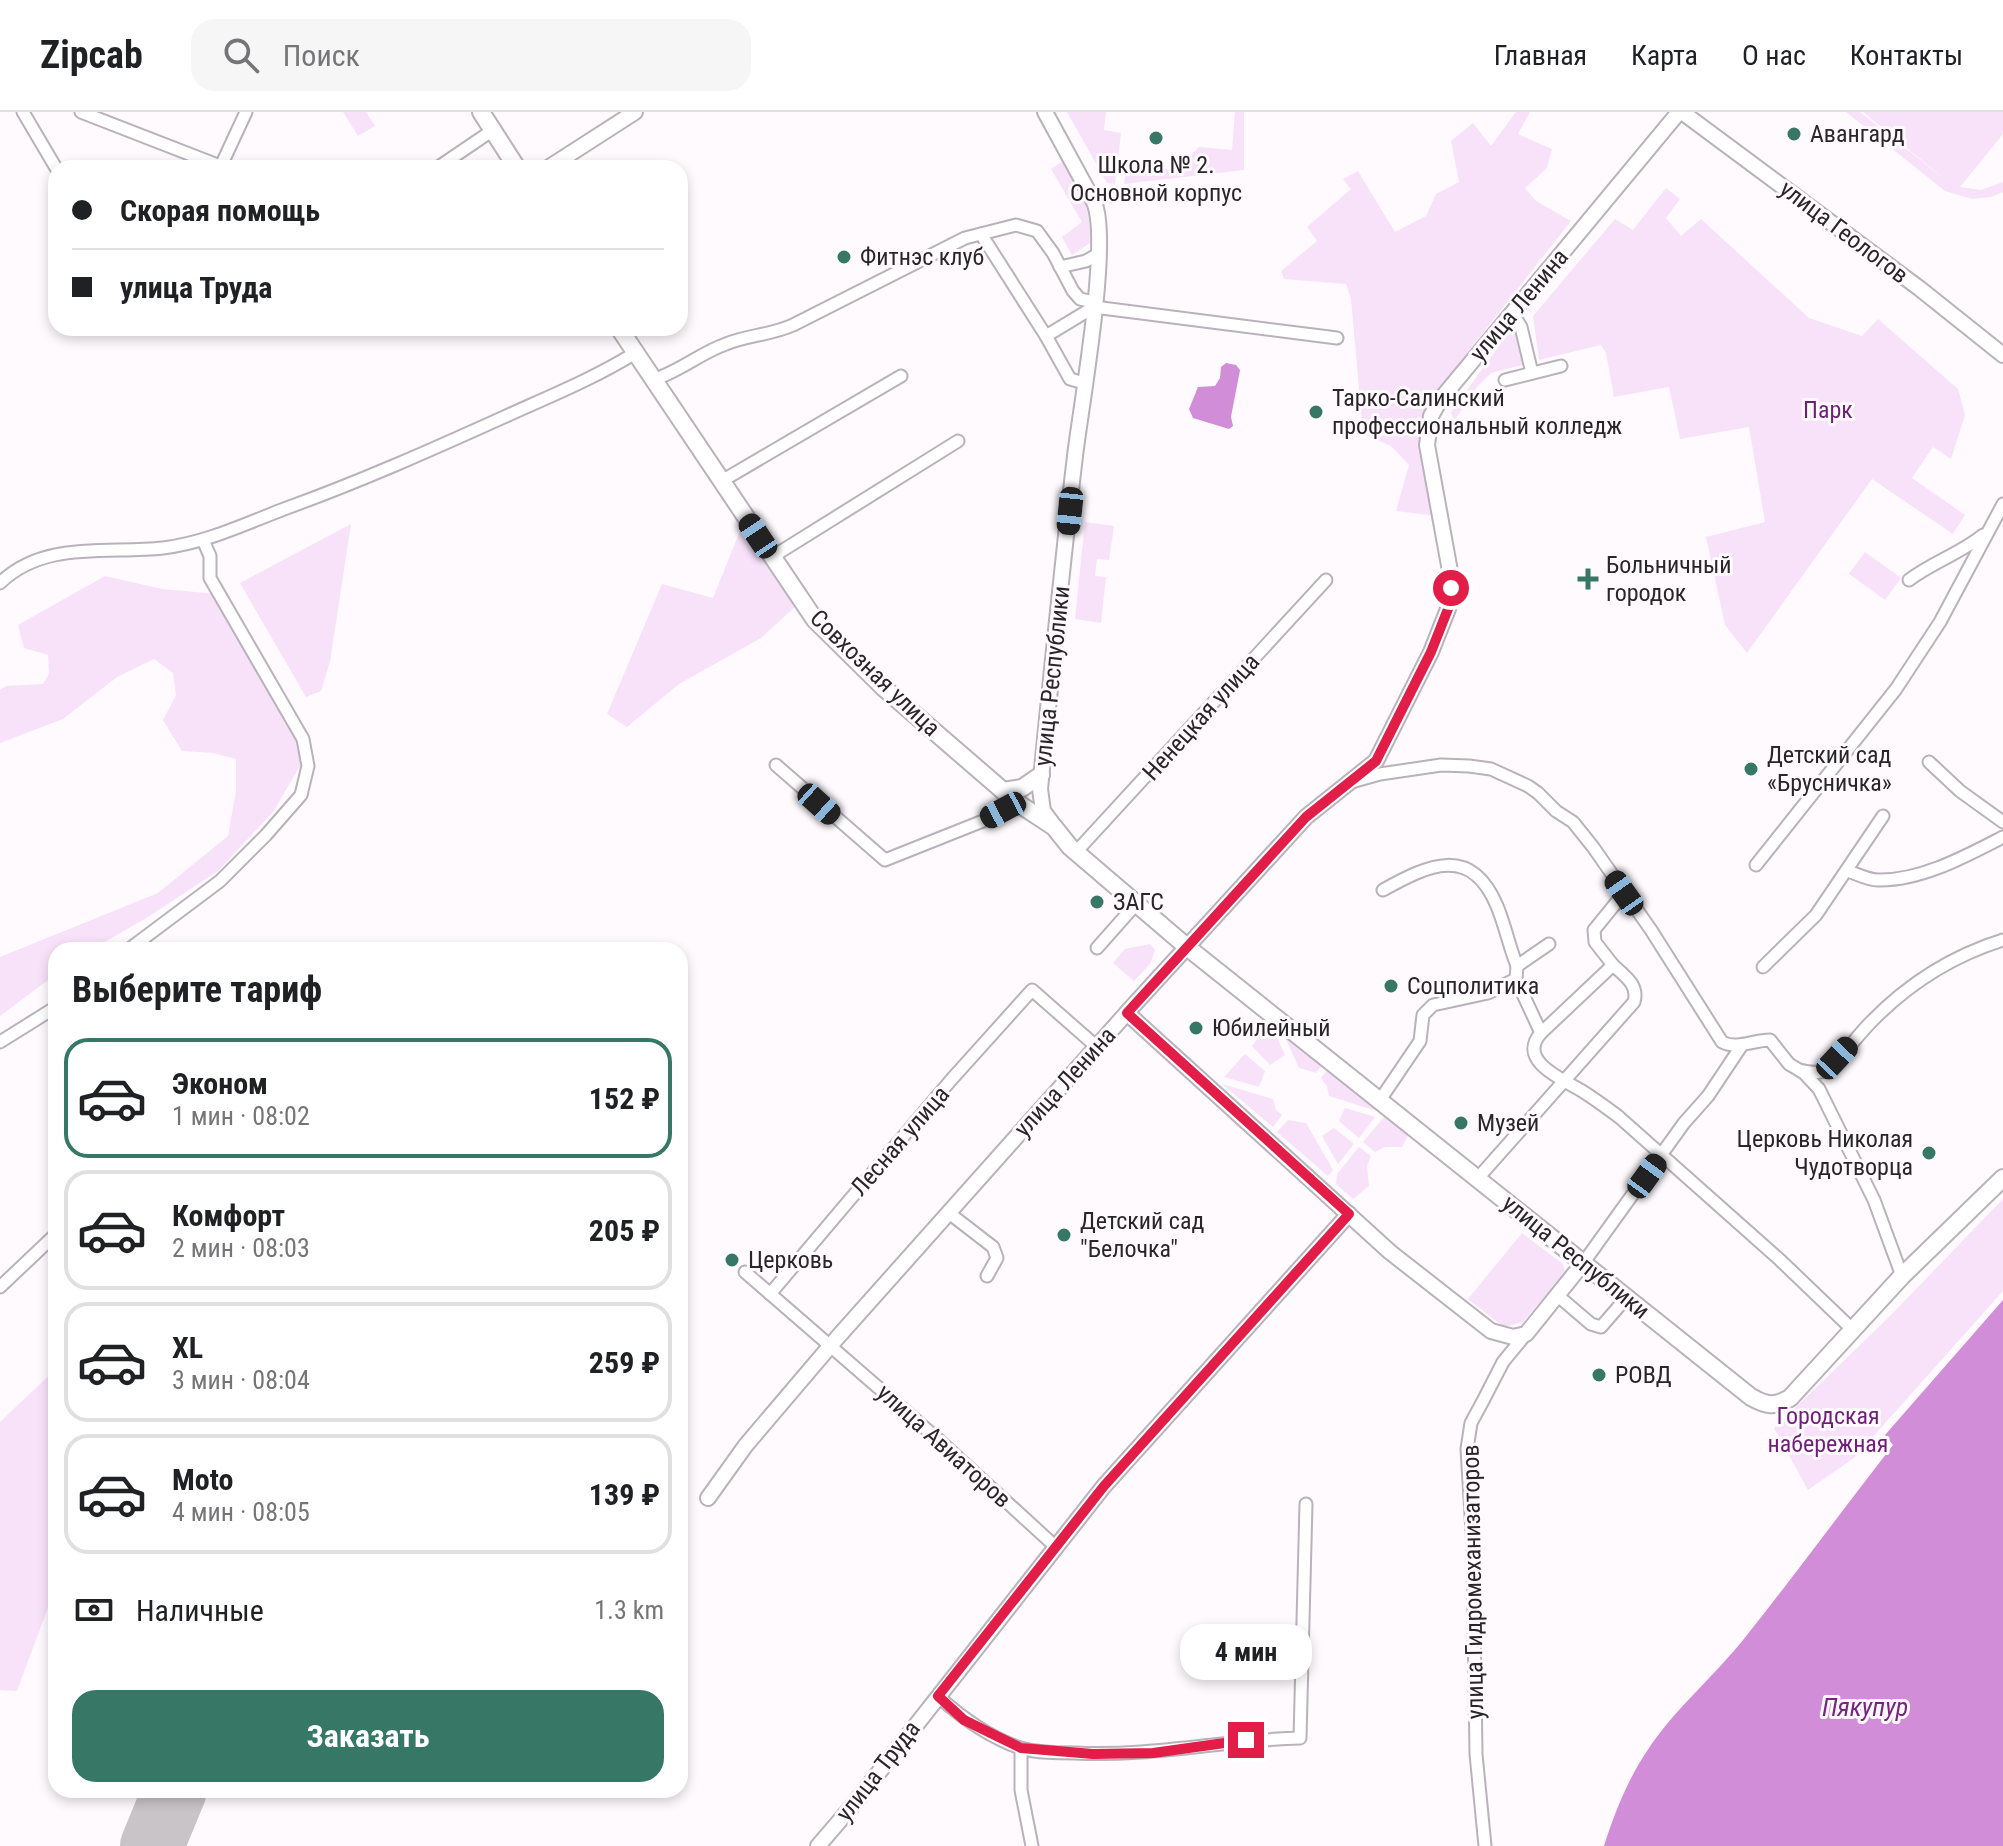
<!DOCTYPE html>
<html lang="ru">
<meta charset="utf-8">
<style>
body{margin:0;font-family:"Roboto Condensed",sans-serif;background:#f6f6f6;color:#202124;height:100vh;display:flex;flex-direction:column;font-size:30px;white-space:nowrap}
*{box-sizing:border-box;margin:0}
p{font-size:26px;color:#757577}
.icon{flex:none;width:44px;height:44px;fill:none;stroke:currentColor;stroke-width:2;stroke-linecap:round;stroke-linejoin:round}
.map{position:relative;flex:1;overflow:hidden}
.panel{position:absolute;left:48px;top:830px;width:640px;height:856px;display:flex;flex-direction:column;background:#fff;border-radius:24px;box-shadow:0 4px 12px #0003}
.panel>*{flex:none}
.banner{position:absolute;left:48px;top:48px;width:640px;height:176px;border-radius:24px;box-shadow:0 4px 12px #0003;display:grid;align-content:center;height:176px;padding:0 24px;background:#fff}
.end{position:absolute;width:36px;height:36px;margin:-18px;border:10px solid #e11d48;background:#fff;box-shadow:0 0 0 4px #fff}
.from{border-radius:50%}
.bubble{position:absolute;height:56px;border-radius:24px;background:#fff;box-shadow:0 4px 12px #0003;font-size:26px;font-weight:700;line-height:56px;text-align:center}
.car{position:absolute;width:24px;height:48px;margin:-24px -12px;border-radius:10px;box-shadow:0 0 6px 2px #0007;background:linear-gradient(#222 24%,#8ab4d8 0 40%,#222 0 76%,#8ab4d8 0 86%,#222 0)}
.banner b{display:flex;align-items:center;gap:28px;height:76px;font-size:30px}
.banner b+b{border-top:2px solid #e0e0e0}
.banner i{width:20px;height:20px;background:#202124}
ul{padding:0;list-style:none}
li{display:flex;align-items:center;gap:24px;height:120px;margin:0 16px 12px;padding:0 8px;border:4px solid #e0e0e0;border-radius:24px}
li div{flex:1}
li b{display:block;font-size:30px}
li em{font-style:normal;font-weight:700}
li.on{border-color:#367766}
li>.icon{width:72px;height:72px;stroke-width:1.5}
h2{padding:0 24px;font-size:36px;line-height:96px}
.pay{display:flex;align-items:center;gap:20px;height:88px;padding:0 24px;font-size:30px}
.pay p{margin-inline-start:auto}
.primary-button{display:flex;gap:16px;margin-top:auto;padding:16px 24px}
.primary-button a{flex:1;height:92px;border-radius:24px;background:#367766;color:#fff;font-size:32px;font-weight:700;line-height:92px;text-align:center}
header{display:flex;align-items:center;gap:48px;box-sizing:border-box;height:112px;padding:0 40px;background:#fff;border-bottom:2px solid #e0e0e0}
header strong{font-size:38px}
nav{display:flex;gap:44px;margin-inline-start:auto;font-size:28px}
.search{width:560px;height:72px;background:#f6f6f6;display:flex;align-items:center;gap:20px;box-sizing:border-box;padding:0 28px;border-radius:24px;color:#757577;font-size:30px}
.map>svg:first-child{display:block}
.green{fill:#f8e2fa}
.water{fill:#d18dd8}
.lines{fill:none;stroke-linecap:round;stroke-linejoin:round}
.runway{stroke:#c8c4c8;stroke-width:64}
.minor-casing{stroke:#b9b2ba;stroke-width:15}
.tertiary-casing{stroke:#b9b2ba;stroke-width:18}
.secondary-casing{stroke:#b9b2ba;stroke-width:20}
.minor{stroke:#fff;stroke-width:11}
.tertiary{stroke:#fff;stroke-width:14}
.secondary{stroke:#fff;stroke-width:16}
.route{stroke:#e11d48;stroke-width:10}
.poi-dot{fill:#367766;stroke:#fefafe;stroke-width:3}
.labels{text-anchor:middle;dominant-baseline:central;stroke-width:6;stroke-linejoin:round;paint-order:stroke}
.poi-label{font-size:24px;fill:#292629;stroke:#fefafe;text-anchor:start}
.street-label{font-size:24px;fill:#292629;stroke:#fefafe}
.park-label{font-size:24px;fill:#701f79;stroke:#fefafe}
.water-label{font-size:26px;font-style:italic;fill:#77257f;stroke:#fefafe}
</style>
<header>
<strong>Zipcab</strong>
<div class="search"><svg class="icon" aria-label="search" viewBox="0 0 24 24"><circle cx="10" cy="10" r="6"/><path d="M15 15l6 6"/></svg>Поиск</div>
<nav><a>Главная</a><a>Карта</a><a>О нас</a><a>Контакты</a></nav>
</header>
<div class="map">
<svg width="2003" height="1734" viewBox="0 0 2003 1734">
<rect width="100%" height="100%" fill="#fefafe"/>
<g class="green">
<path d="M 343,0 L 366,0 L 375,14 L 358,24 Z"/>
<path d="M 1067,0 L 1106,0 L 1104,18 L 1121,21 L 1115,72 L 1107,71 Z"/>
<path d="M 1235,0 L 1244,0 L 1244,58 L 1124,72 L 1127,54 L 1176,58 L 1199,35 L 1232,38 Z"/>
<path d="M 1516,0 L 1530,0 L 1518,22 L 1552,37 L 1547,56 L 1525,76 L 1536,89 L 1571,109 L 1434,283 L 1420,339 L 1437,404 L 1396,399 L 1409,353 L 1391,334 L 1363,322 L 1351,187 L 1346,172 L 1284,167 L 1281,159 L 1317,129 L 1307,115 L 1351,77 L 1343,67 L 1358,59 L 1395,120 L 1426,104 L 1436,82 L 1459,70 L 1451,29 L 1473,11 L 1491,34 Z"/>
<path d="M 1846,0 L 1860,0 L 1947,69 L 1863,0 L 2003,0 L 2003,22 L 1960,75 L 1981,78 L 2003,70 L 2003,80 L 1991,85 L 1972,87 L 1945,79 Z"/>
<path d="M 1063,49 C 1080,80 1092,94 1090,131 L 1072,143 L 1062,125 L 1082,110 L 1051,57 Z"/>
<path d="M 1666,76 L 1680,87 L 1666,106 L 1681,124 L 1701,107 L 1809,206 L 1862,224 L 1878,207 L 1958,277 L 1965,303 L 1951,347 L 1933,335 L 1912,366 L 1965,403 L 1953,422 L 1872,367 L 1747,541 L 1725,513 L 1706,425 L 1765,410 L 1749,315 L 1680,327 L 1669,275 L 1614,285 L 1606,241 L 1601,233 L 1539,248 L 1533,204 L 1615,107 L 1633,118 Z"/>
<path d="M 1518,208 L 1523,253 L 1491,261 L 1477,275 L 1454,309 L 1451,300 Z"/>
<path d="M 1085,410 L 1114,414 L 1109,448 L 1097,447 L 1095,464 L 1106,465 L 1101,511 L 1075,507 Z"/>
<path d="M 351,412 L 330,550 L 321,579 L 306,585 L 240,471 Z"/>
<path d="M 742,414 L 797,493 L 761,526 L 679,572 L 627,615 L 607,602 L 662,472 L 713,486 Z"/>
<path d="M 1865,440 L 1901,466 L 1885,488 L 1849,462 Z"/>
<path d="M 105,464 L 162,477 L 218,482 L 299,624 L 300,654 L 273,700 L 218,759 L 148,805 L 91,838 L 56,838 L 56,862 L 0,904 L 0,845 L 158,781 L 228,724 L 236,679 L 236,647 L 213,641 L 182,639 L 163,608 L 176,583 L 173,561 L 154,547 L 117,565 L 63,607 L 0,631 L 0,578 L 6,574 L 43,572 L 49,562 L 48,543 L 24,536 L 18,513 Z"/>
<path d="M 1150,832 L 1155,838 L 1150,852 L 1134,869 L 1113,851 L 1125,837 Z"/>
<path d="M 1270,910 L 1285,943 L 1270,953 L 1252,934 Z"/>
<path d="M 1279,912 L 1325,950 L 1316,961 L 1299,956 Z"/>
<path d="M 1245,942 L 1265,959 L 1259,975 L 1224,965 Z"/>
<path d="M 1330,954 L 1383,996 L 1380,1000 L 1329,984 L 1327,974 L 1321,966 Z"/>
<path d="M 1222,972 L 1273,987 L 1276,998 L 1282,1003 L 1273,1015 Z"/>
<path d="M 1345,996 L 1375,1005 L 1359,1026 L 1339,1009 Z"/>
<path d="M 1392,1002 L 1411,1018 L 1402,1035 L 1385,1035 L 1375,1040 L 1363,1030 L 1385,1004 Z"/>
<path d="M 1288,1008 L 1306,1011 L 1333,1058 L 1328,1064 L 1277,1020 Z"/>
<path d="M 1334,1016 L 1354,1032 L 1338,1052 L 1322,1024 Z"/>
<path d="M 1359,1035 L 1371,1044 L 1367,1054 L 1369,1074 L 1353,1087 L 1336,1072 L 1337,1062 Z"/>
<path d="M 2003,1087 L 2003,1179 L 1854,1346 L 1808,1378 L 1774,1316 L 1889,1205 Z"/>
<path d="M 1522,1121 L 1563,1152 L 1565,1160 L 1523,1210 L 1504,1215 L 1468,1187 Z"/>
<path d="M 56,1257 L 56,1474 L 17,1579 L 0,1578 L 0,1310 Z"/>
</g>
<g class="water">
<path d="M 1226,251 L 1236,253 L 1240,258 L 1231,305 L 1233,314 L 1229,317 L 1193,306 L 1189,297 L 1198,275 L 1215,274 L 1220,266 L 1221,255 Z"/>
<path d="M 2003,1188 L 2003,1734 L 1604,1734 C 1614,1702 1628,1667 1647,1639 C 1675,1596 1716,1563 1747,1523 C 1797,1460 1844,1396 1893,1333 L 1885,1323 Z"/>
</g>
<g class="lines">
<path class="runway" d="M 152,1734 L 175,1678"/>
<defs>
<g id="minor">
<path d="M 23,0 L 56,56"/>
<path d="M 81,0 L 220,54"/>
<path d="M 220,56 L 246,0"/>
<path d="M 437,56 L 493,18"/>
<path d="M 981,122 L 1046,224"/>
<path d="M 1060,155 L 1086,149 L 1098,142"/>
<path d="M 1512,200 L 1521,215 L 1532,261"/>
<path d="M 652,268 C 679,260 700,241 726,232 C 748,223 771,223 793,213 L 965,126 L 1016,113 L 1037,119 L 1053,141 L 1073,179 L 1080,187 L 1095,190"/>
<path d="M 1505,268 L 1561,254"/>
<path d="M 1084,271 L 1070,267 L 1046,224 L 1094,195 L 1337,226"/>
<path d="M 720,370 L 901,264"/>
<path d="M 772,445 L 958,329"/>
<path d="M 1909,468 C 1933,450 1961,441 1983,423"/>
<path d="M 0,471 C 44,428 108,442 163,436 C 205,431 245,412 284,397 C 359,370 431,338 504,305 C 548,285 593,267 635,241"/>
<path d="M 1929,650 L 1960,679 L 2003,710"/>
<path d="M 776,653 L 885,748 L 983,709 L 1016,690"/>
<path d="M 1355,669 L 1380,662 L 1441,653 L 1469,654 L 1491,657 L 1528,674 L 1538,681 L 1556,699 L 1573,710 L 1593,735 L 1651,818 L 1722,930 C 1737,938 1753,928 1770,928 L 1789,952 L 1804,961 L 1819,977 L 1874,1088 L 1902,1164"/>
<path d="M 1076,740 L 1326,468"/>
<path d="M 1756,753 L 1896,577 L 1940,510 L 2003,392"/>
<path d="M 1848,759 C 1857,762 1868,768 1878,768 C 1921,769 1966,744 2003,725"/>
<path d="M 1383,778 C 1428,753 1471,732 1497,794 C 1505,813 1509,834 1517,854"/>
<path d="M 1097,836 L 1136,792"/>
<path d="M 128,838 L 220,769 L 266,723 L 301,683 L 308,654 L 303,627 L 210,466 L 210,444 L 203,428"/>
<path d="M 1763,855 L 1816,803 L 1883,704"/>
<path d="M 1516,867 L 1541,921 L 1613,853 L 1595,830 L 1594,818 L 1624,781"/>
<path d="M 1541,921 C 1516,949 1564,968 1582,979 C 1595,987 1607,996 1619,1005 L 1780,1148 L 1853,1218"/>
<path d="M 0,930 L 56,895"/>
<path d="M 1799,958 C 1808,960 1821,963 1829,956 C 1844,943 1857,924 1871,910 C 1909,871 1952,844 2003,828"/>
<path d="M 1380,988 L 1420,929 L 1423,903 L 1433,893 L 1488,881 L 1516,867 L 1517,854 L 1549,832"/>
<path d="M 1478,1066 L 1634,890 C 1639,873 1625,864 1613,853"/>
<path d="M 949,1101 L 993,1135 L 997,1146 L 987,1164"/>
<path d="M 1584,1150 L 1684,1011 L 1708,984 L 1742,933"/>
<path d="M 745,1160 L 941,1330 L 1057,1436"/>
<path d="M 0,1175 L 56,1122"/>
<path d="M 770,1182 L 951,968 L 1032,878 L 1097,935"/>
<path d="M 1557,1183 L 1591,1212 L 1601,1215 L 1627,1185"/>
<path d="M 938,1584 C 962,1606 989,1625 1020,1636 C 1037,1641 1058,1641 1075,1641 C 1152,1645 1223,1628 1300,1626 L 1306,1392"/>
<path d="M 1021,1636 L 1021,1678 L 1032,1734"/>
<path d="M 1485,1734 L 1476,1642 L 1473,1436 L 1467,1337 L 1471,1311 L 1484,1287 L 1503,1250 L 1526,1222"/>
</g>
<g id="tertiary">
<path d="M 1045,0 L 1094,90 C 1111,129 1081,293 1075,344 C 1062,454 1051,566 1040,677 L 1043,699 L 1052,711"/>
<path d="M 1682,0 L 1919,176 L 2003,243"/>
<path d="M 548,56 L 635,0"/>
<path d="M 1127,901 L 1390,1140 L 1491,1219 L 1513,1225 L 1526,1222 L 1584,1150"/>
<path d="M 708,1386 L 746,1333 L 837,1226 L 1132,895 L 1306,705 L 1376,649 L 1431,540 L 1448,497 L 1451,476 L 1450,459 L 1427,333 L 1431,304 L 1440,288 L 1679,0"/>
<path d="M 818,1734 L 854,1692 L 1104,1374 L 1349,1102"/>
</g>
<g id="secondary">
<path d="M 481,0 L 517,56"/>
<path d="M 619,216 L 815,508 L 884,576 L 1016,690 L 1054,715 L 1070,735 L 1187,835 L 1751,1285 C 1767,1294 1774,1295 1790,1286 L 1902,1164 L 2003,1066"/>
<path d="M 1003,679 L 1022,676 L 1041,663"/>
</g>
</defs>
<use href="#minor" class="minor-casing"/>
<use href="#tertiary" class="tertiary-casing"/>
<use href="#secondary" class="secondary-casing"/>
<use href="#minor" class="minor"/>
<use href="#tertiary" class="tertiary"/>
<use href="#secondary" class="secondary"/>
</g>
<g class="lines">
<path class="route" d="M 1246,1628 L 1153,1641 L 1093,1642 L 1021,1636 L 964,1608 L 938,1584 L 1104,1374 L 1349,1102 L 1127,901 L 1306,705 L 1376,649 L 1431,540 L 1448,497 L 1451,476"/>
</g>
<g class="poi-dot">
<circle cx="1794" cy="22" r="8"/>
<circle cx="1156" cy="26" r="8"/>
<circle cx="844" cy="145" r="8"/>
<circle cx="1316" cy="300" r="8"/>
<path d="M1584 455h8v8h8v8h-8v8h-8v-8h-8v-8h8z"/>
<circle cx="1751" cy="657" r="8"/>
<circle cx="1097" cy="790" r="8"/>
<circle cx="1391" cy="874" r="8"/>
<circle cx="1196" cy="916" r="8"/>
<circle cx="1461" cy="1011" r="8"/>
<circle cx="1929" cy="1041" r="8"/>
<circle cx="1064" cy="1123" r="8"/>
<circle cx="732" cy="1148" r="8"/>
<circle cx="1599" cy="1263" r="8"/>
</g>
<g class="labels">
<g class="poi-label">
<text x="1810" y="22">Авангард</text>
<text x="1156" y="53" text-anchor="middle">Школа № 2.<tspan x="1156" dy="28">Основной корпус</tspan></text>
<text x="860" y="145">Фитнэс клуб</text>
<text x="1332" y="286">Тарко-Салинский<tspan x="1332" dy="28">профессиональный колледж</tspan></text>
<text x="1606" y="453">Больничный<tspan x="1606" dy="28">городок</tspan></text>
<text x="1767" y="643">Детский сад<tspan x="1767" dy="28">«Брусничка»</tspan></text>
<text x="1113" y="790">ЗАГС</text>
<text x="1407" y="874">Соцполитика</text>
<text x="1212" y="916">Юбилейный</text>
<text x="1477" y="1011">Музей</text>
<text x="1913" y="1027" text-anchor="end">Церковь Николая<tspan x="1913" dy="28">Чудотворца</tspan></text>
<text x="1080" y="1109">Детский сад<tspan x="1080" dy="28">"Белочка"</tspan></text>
<text x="748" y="1148">Церковь</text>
<text x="1615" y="1263">РОВД</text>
</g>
<g class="street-label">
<text transform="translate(1844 120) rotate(37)">улица Геологов</text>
<text transform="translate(1519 193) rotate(-50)">улица Ленина</text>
<text transform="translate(875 561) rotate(44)">Совхозная улица</text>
<text transform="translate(1052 564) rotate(-84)">улица Республики</text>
<text transform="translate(1201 605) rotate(-48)">Ненецкая улица</text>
<text transform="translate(1065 970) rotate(-48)">улица Ленина</text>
<text transform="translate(900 1029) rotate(-49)">Лесная улица</text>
<text transform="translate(1576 1145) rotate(39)">улица Республики</text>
<text transform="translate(944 1334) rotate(42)">улица Авиаторов</text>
<text transform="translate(1473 1470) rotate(-91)">улица Гидромеханизаторов</text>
<text transform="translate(878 1659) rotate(-52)">улица Труда</text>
</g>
<g class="park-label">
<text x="1828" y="298">Парк</text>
<text x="1828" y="1304">Городская<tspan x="1828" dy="28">набережная</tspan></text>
</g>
<g class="water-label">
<text x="1865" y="1595">Пякупур</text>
</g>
</g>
</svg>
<i class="end from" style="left:1451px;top:476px"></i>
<i class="end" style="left:1246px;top:1628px"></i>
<div class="bubble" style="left:1180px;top:1512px;width:132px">4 мин</div>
<i class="car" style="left:1070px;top:399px;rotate:186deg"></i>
<i class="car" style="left:758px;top:424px;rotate:326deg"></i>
<i class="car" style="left:819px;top:692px;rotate:132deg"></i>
<i class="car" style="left:1003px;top:698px;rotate:242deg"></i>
<i class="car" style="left:1624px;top:781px;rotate:325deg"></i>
<i class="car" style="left:1837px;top:946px;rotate:43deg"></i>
<i class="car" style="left:1647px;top:1064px;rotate:36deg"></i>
<div class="banner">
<b><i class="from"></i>Скорая помощь</b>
<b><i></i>улица Труда</b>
</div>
<section class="panel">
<h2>Выберите тариф</h2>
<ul>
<li class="on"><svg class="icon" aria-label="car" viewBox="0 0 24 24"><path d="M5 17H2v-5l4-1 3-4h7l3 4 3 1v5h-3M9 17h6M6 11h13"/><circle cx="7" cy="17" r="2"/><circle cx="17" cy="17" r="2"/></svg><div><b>Эконом</b><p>1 мин · 08:02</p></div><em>152 ₽</em></li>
<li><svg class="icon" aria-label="car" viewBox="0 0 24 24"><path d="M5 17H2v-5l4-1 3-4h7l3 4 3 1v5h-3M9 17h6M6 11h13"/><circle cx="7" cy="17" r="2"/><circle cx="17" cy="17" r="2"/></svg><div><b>Комфорт</b><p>2 мин · 08:03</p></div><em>205 ₽</em></li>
<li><svg class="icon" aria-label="car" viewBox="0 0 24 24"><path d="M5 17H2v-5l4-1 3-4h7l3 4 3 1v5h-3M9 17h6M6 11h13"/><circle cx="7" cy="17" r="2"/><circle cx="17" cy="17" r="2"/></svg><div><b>XL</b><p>3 мин · 08:04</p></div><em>259 ₽</em></li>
<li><svg class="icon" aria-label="car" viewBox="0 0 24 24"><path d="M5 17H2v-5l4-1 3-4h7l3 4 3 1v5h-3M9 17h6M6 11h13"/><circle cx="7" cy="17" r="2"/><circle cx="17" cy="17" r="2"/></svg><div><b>Moto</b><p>4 мин · 08:05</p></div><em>139 ₽</em></li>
</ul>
<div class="pay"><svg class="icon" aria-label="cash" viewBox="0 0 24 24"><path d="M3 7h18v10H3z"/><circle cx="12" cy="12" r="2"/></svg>Наличные<p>1.3 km</p></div>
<div class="primary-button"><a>Заказать</a></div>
</section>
</div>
